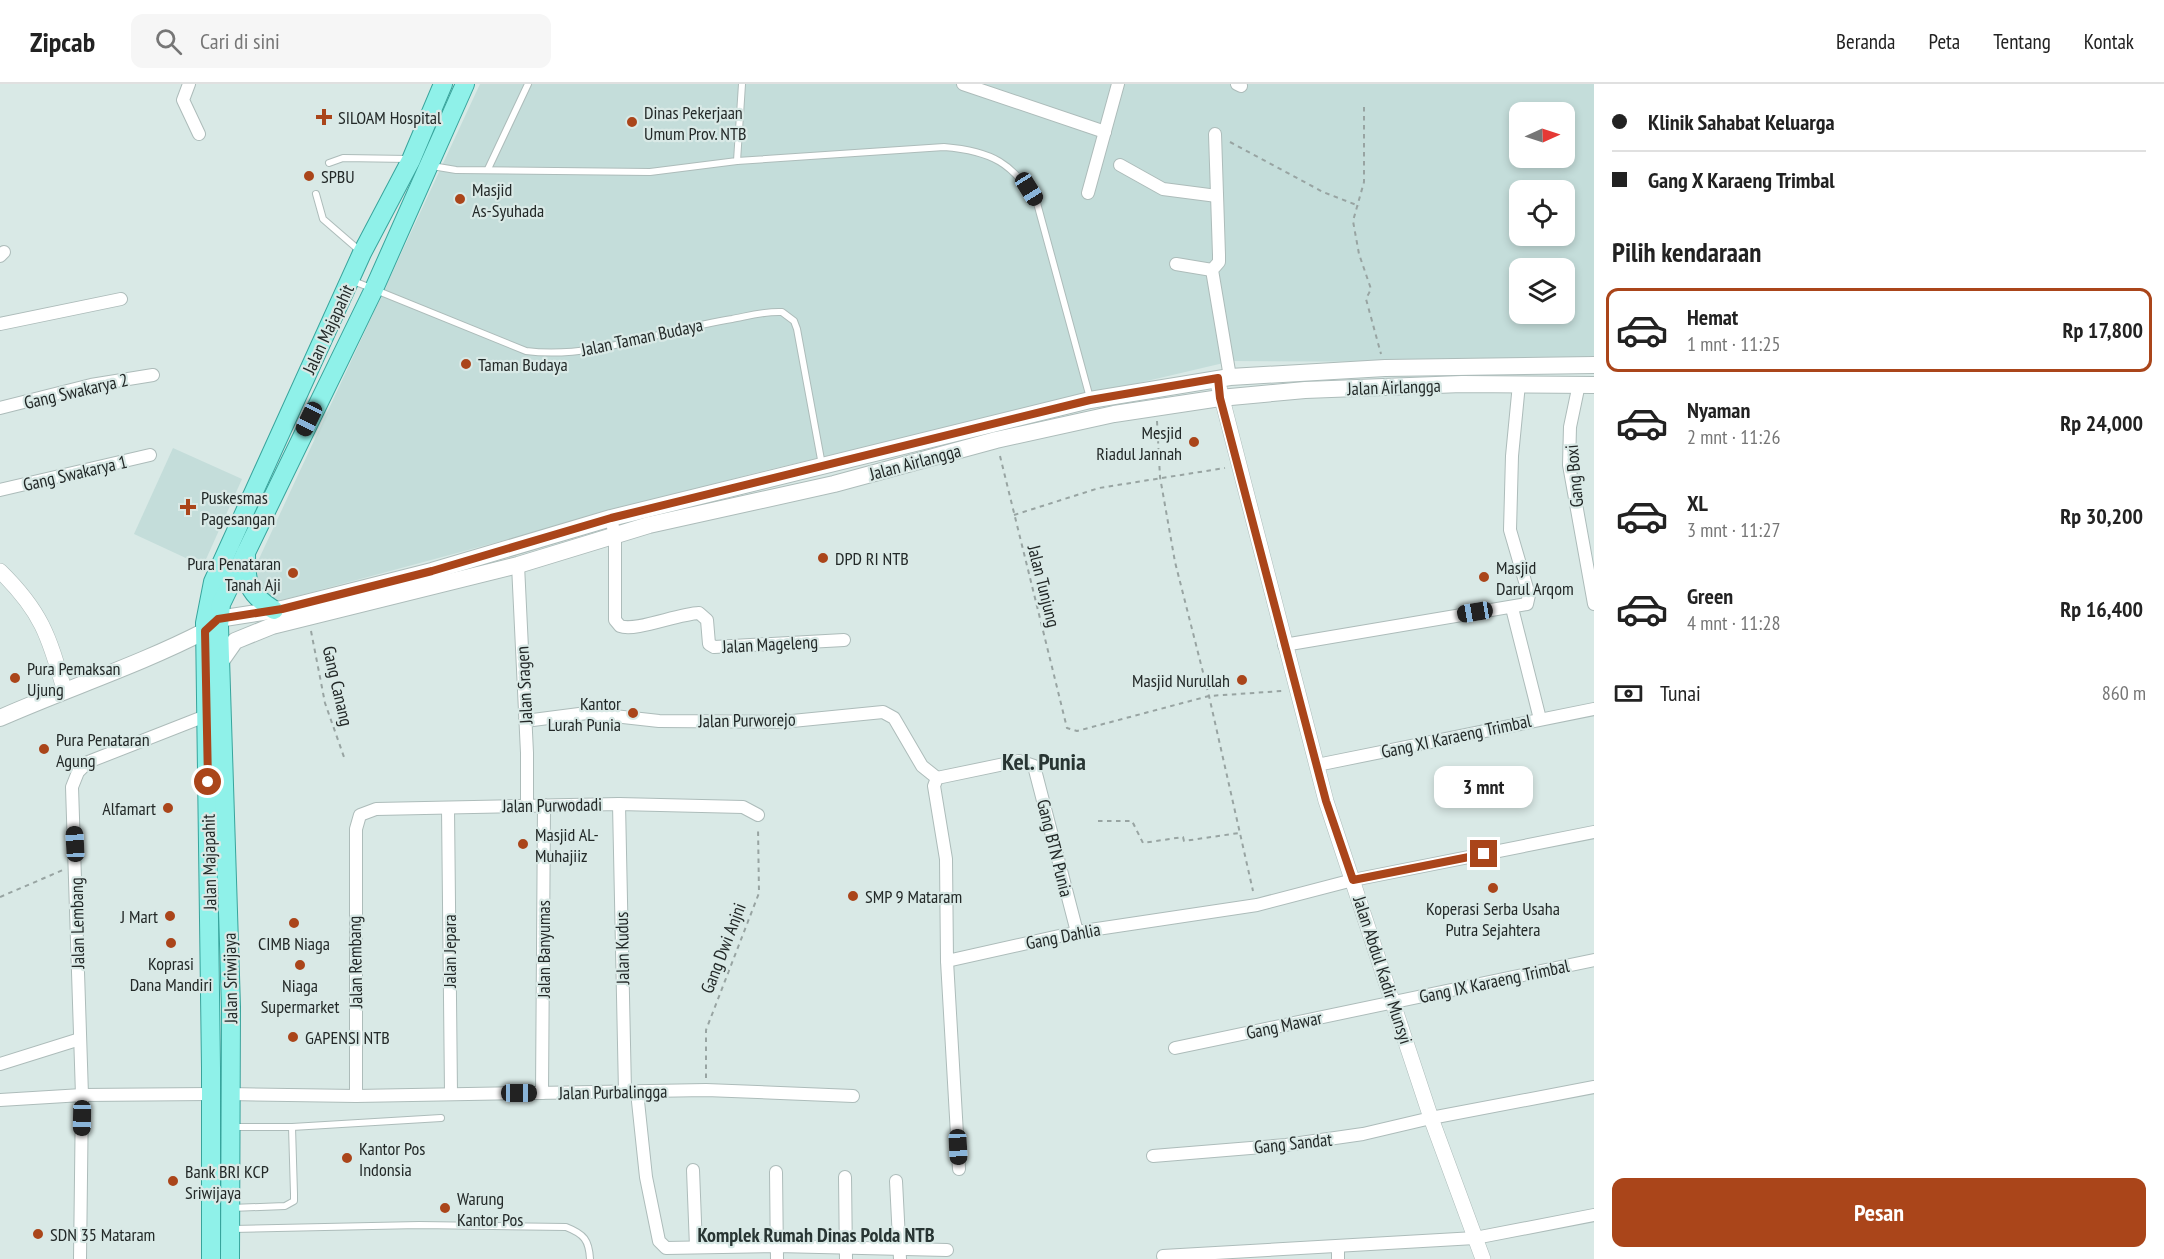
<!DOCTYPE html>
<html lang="id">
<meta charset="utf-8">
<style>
body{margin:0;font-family:"PT Sans Narrow",sans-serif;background:#f6f6f6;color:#222;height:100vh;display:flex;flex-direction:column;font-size:22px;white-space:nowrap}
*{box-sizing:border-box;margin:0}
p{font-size:20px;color:#767676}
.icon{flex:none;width:33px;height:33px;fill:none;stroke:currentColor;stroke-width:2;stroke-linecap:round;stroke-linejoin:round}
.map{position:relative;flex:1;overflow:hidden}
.sheet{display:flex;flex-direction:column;background:#fff;width:570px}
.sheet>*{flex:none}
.banner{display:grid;align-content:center;height:132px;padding:0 18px;background:#fff}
.needle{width:39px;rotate:87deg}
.controls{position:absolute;left:1509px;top:18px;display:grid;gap:12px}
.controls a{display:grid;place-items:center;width:66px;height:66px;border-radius:12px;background:#fff;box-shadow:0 3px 9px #0003;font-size:30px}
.end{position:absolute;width:27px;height:27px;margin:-14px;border:8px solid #aa451a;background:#fff;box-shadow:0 0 0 3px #fff}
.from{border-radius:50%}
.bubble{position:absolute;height:42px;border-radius:12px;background:#fff;box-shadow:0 3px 9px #0003;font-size:20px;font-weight:600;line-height:42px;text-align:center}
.car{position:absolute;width:18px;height:36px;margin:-18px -9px;border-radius:8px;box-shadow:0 0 4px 2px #0007;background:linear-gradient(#222 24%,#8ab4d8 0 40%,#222 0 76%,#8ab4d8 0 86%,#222 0)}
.banner b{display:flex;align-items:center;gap:21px;height:57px;font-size:22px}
.banner b+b{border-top:2px solid #e0e0e0}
.banner i{width:15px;height:15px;background:#222}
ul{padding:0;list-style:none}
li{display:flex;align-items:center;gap:18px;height:84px;margin:0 12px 9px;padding:0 6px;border:3px solid transparent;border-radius:12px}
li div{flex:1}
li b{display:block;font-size:22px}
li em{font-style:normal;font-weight:600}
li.selected{border-color:#aa451a}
li>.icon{width:54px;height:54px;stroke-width:1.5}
h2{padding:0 18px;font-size:27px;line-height:72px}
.pay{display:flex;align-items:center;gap:15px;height:66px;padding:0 18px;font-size:22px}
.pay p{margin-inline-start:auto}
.cta{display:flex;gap:12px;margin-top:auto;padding:12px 18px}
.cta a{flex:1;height:69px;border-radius:12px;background:#aa451a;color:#fff;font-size:24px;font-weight:600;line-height:69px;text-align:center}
header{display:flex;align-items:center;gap:36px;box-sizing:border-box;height:84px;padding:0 30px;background:#fff;border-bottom:2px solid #e0e0e0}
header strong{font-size:28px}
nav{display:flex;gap:33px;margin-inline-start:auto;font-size:21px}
.search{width:420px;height:54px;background:#f6f6f6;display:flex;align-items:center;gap:15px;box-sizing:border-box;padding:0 21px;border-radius:12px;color:#767676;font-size:22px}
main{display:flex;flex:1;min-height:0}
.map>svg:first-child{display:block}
.built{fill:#c4ddda;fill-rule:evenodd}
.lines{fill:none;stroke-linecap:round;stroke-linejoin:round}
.service-casing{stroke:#adbcba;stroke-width:8}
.minor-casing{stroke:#adbcba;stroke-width:14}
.tertiary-casing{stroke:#adbcba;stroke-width:16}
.secondary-casing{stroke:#adbcba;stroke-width:18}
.primary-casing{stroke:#38a49c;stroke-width:20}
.path{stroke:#98a4a2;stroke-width:2;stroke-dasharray:4.5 4.5;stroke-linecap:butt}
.service{stroke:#fff;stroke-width:6}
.minor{stroke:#fff;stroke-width:12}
.tertiary{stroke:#fff;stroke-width:15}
.secondary{stroke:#fff;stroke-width:16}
.primary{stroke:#8ff1e9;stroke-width:18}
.route{stroke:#aa451a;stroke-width:8}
.poi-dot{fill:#aa451a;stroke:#d9e9e6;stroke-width:2}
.labels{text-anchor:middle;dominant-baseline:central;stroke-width:4.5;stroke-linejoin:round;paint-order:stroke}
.poi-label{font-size:18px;fill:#232928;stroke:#d9e9e6;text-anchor:start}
.street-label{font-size:18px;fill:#232928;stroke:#d9e9e6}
.neighbourhood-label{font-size:20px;font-weight:bold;fill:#283533;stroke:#d9e9e6}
.district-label{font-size:24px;font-weight:bold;fill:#283533;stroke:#d9e9e6}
</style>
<header>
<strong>Zipcab</strong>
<div class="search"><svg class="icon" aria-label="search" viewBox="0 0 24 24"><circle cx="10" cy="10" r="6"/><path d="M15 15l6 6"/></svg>Cari di sini</div>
<nav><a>Beranda</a><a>Peta</a><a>Tentang</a><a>Kontak</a></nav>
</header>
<main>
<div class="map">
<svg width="1594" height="1175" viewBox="0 0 1594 1175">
<rect width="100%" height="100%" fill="#d9e9e6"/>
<g class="built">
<path d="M 480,0 L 1594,0 L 1594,279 L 1232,277 L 755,389 L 275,518 L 259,509 L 256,497 L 258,477 ZM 1520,28 L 1564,28 L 1564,74 L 1520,74 ZM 1520,106 L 1564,106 L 1564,152 L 1520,152 ZM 1520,184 L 1564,184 L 1564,230 L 1520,230 Z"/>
<path d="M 173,364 L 242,395 L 203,482 L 134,450 Z"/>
</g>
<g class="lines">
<defs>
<g id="service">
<path d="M 737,77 L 944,63 C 992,67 1013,79 1037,119 L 1090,314"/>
<path d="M 329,79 L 343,74 L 409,75"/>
<path d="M 432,82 L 456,86 L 650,88 L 737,77 L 742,0"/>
<path d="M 488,85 L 528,0"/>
<path d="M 316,110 L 323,135 L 360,167"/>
<path d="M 351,196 L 526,267 C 594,276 665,245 732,235 C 748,232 766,227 782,228 L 794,237 L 797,245 L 822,381"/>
<path d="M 292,1043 L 441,1034"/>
<path d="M 231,1124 L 285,1122 L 294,1117 L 294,1110 L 292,1043 L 234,1043"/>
<path d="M 233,1145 L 419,1141 L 566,1143 C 584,1150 589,1156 590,1175"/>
</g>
<g id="minor">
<path d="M 189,0 L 183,16 L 199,50"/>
<path d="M 963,0 L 1105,48"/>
<path d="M 1237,0 L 1241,2"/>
<path d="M 1215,50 L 1219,171 L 1219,178 L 1212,186 L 1230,293"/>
<path d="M 1120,81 L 1163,105 L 1217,112"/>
<path d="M 1088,109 L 1118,0"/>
<path d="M 0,172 L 4,168"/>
<path d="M 1176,180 L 1212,186"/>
<path d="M 0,240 L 121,215"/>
<path d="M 1579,300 L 1570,343 L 1569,381 L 1594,520"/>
<path d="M 0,324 L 91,301 L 153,291"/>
<path d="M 0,406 L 150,371"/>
<path d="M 611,434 L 615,452 L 615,536 L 620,542 C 635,548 677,530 699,529 L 707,536 L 709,560 L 714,563 L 844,556"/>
<path d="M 518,481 L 527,669 L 527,721"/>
<path d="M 1512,524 L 1540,635"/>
<path d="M 1284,561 L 1527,520 L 1529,511 L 1510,446 L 1512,372 L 1519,300"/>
<path d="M 525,637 L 587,629 L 659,637 L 782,638 L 883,628 L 894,634 L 922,682 L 937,694"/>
<path d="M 1317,681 L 1594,625"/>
<path d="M 619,720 L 625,1008"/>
<path d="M 448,724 L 451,1009"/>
<path d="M 1077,848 L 1034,682 L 1019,677 L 937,694 L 934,702 L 946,775 L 947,877 L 1077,848 L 1257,821 L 1353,796 L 1594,748"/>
<path d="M 947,877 L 959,1085"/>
<path d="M 1175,964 L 1594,876"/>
<path d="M 0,980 L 80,955"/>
<path d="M 637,1008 L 646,1093 L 659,1157 L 666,1164 L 777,1162 L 947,1166"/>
<path d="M 542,1009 L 544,721"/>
<path d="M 229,1010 L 356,1012 L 706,1006 L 853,1012"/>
<path d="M 356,1012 L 356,745 L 360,731 L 376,725 L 619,720 L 743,723 L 758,731"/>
<path d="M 0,1016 L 82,1011 L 210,1010"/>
<path d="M 1153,1072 L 1286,1061 L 1363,1050 L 1431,1034 L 1594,1003"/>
<path d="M 693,1086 L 696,1163"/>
<path d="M 776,1088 L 777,1175"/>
<path d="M 845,1093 L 846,1175"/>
<path d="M 896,1097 L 900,1175"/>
<path d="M 1338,1163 L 1338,1175"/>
<path d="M 1163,1172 L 1475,1154 L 1594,1131"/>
<path d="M 80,1175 L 82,1011 L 72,703 L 78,688 L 88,678 L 208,631"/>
</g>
<g id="tertiary">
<path d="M 1219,303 L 1326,717 L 1431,1034 L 1483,1175"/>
<path d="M 0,487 C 41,527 49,552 64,605"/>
</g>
<g id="secondary">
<path d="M 218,535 L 282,525 L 432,487 L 611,434 L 1090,316 L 1230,293 L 1385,284 L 1594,281"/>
<path d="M 221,577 L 235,557 L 272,542 L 518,481 L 649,441 L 834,400 L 996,356 L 1114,330 L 1220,314 L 1305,306 L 1462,300 L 1594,301"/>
<path d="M 0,634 C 68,604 139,581 205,547"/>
</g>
<g id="primary">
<path d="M 246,468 C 246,499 247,509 274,526"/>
<path d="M 211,1175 L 211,984 L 205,539 L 213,498 L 362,169 L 411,76 L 443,0"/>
<path d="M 230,1175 L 231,923 L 219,542 L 221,520 L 373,207 L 465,0"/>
</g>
</defs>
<use href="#service" class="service-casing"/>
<use href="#minor" class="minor-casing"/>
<use href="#tertiary" class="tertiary-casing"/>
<use href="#secondary" class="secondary-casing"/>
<use href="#primary" class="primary-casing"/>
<g class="path">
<path d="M 1364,23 L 1364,98 L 1353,137 L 1359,170 L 1371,205 L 1366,215 L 1381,270"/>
<path d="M 1230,58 L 1323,108 L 1359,122"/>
<path d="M 1157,337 L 1160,393 L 1175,478 L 1209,612 L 1253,807"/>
<path d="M 1000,372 L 1067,644 L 1077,647 L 1209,612 L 1282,607"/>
<path d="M 1014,431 L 1099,404 L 1225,384"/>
<path d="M 311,547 L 325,619 L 345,676"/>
<path d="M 1098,737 L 1132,737 L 1143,759 L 1183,753 L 1184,757 L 1239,749"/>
<path d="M 0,813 L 63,786"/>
<path d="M 706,994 L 706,946 L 759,809 L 758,743"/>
</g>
<use href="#service" class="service"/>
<use href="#minor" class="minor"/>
<use href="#tertiary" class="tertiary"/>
<use href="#secondary" class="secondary"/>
<use href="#primary" class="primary"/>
</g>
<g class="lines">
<path class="route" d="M 208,698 L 205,547 L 218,535 L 282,525 L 432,487 L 611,434 L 1090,316 L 1218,294 L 1220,314 L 1326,717 L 1353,796 L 1484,770"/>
</g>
<g class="poi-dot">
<path d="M321 24h6v6h6v6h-6v6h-6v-6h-6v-6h6z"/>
<circle cx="632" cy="38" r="6"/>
<circle cx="309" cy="92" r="6"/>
<circle cx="460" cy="115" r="6"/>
<circle cx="466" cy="280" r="6"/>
<circle cx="1194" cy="358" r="6"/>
<path d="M185 414h6v6h6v6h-6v6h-6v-6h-6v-6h6z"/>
<circle cx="823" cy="474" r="6"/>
<circle cx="293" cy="489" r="6"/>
<circle cx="1484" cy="493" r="6"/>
<circle cx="15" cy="594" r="6"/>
<circle cx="1242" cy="596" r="6"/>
<circle cx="633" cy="629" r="6"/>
<circle cx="44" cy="665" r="6"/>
<circle cx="168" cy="724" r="6"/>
<circle cx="523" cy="760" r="6"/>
<circle cx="1493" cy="804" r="6"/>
<circle cx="853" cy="812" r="6"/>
<circle cx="170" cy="832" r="6"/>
<circle cx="294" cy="839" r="6"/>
<circle cx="171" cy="859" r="6"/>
<circle cx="300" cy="881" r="6"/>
<circle cx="293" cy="953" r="6"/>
<circle cx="347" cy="1074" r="6"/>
<circle cx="173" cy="1097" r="6"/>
<circle cx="445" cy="1124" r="6"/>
<circle cx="38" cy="1150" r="6"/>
</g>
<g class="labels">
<g class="poi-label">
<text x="644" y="28">Dinas Pekerjaan<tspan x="644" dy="21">Umum Prov. NTB</tspan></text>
<text x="338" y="33">SILOAM Hospital</text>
<text x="321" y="92">SPBU</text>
<text x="472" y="105">Masjid<tspan x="472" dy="21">As-Syuhada</tspan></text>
<text x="478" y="280">Taman Budaya</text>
<text x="1182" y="348" text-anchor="end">Mesjid<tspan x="1182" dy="21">Riadul Jannah</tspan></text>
<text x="201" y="413">Puskesmas<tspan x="201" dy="21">Pagesangan</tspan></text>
<text x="835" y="474">DPD RI NTB</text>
<text x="281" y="479" text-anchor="end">Pura Penataran<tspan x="281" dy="21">Tanah Aji</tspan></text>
<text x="1496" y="483">Masjid<tspan x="1496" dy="21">Darul Arqom</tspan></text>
<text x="27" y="584">Pura Pemaksan<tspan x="27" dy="21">Ujung</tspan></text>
<text x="1230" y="596" text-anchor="end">Masjid Nurullah</text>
<text x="621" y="619" text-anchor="end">Kantor<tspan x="621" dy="21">Lurah Punia</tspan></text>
<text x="56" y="655">Pura Penataran<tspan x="56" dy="21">Agung</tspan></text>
<text x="156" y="724" text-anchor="end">Alfamart</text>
<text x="535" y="750">Masjid AL-<tspan x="535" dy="21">Muhajiiz</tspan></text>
<text x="865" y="812">SMP 9 Mataram</text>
<text x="1493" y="824" text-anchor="middle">Koperasi Serba Usaha<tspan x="1493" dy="21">Putra Sejahtera</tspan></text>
<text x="158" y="832" text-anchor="end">J Mart</text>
<text x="294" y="859" text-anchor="middle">CIMB Niaga</text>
<text x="171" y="879" text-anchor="middle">Koprasi<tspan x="171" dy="21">Dana Mandiri</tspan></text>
<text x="300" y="901" text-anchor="middle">Niaga<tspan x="300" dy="21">Supermarket</tspan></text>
<text x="305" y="953">GAPENSI NTB</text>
<text x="359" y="1064">Kantor Pos<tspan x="359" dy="21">Indonsia</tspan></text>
<text x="185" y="1087">Bank BRI KCP<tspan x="185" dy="21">Sriwijaya</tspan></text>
<text x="457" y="1114">Warung<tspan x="457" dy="21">Kantor Pos</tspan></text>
<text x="50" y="1150">SDN 35 Mataram</text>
</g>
<g class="street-label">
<text transform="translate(328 245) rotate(-65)">Jalan Majapahit</text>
<text transform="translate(642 253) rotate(-12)">Jalan Taman Budaya</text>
<text transform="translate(1394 303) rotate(-2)">Jalan Airlangga</text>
<text transform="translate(76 307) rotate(-13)">Gang Swakarya 2</text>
<text transform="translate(915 378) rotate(-15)">Jalan Airlangga</text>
<text transform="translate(75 389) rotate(-13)">Gang Swakarya 1</text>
<text transform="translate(1574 392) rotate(-95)">Gang Boxi</text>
<text transform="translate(1044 502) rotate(76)">Jalan Tunjung</text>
<text transform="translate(770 560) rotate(-3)">Jalan Mageleng</text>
<text transform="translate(524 601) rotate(-93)">Jalan Sragen</text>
<text transform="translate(338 602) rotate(77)">Gang Canang</text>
<text transform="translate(747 636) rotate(-1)">Jalan Purworejo</text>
<text transform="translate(1456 652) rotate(-12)">Gang XI Karaeng Trimbal</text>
<text transform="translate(552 721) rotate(-1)">Jalan Purwodadi</text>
<text transform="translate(1055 764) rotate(76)">Gang BTN Punia</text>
<text transform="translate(209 778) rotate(-91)">Jalan Majapahit</text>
<text transform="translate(77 839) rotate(-91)">Jalan Lembang</text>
<text transform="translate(1063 852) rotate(-11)">Gang Dahlia</text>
<text transform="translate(622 864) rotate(-91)">Jalan Kudus</text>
<text transform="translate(723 864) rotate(-69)">Gang Dwi Anjni</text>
<text transform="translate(543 865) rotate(-90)">Jalan Banyumas</text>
<text transform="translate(449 867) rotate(-90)">Jalan Jepara</text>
<text transform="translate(355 878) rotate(-91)">Jalan Rembang</text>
<text transform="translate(1383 886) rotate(72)">Jalan Abdul Kadir Munsyi</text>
<text transform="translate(230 894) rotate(-91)">Jalan Sriwijaya</text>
<text transform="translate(1494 897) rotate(-12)">Gang IX Karaeng Trimbal</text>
<text transform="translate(1284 941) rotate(-12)">Gang Mawar</text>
<text transform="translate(613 1008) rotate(-1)">Jalan Purbalingga</text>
<text transform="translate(1293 1059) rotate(-6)">Gang Sandat</text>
</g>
<g class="neighbourhood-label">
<text x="816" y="1151">Komplek Rumah Dinas Polda NTB</text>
</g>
<g class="district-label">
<text x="1044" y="677">Kel. Punia</text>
</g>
</g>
</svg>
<div class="controls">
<a><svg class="needle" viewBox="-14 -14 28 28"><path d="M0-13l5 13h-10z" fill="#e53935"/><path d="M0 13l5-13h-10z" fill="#767676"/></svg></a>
<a><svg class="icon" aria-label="locate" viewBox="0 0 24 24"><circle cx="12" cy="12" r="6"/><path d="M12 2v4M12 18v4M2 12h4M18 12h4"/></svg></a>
<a><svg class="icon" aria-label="layers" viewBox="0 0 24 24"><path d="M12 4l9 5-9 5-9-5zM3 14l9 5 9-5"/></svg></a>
</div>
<i class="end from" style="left:208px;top:698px"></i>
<i class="end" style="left:1484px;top:770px"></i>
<div class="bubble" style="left:1434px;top:682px;width:99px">3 mnt</div>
<i class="car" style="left:1029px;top:105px;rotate:148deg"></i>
<i class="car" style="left:309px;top:335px;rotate:206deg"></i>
<i class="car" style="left:1475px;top:528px;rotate:261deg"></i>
<i class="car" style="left:75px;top:760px;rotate:357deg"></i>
<i class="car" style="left:519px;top:1009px;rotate:90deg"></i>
<i class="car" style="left:82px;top:1034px;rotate:181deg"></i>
<i class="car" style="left:958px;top:1063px;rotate:177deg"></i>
</div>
<section class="sheet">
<div class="banner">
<b><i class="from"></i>Klinik Sahabat Keluarga</b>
<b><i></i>Gang X Karaeng Trimbal</b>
</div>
<h2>Pilih kendaraan</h2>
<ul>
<li class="selected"><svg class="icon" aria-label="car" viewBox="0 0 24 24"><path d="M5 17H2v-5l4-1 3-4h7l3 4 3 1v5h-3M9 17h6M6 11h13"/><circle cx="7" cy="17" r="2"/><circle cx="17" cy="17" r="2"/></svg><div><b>Hemat</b><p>1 mnt · 11:25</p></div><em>Rp 17,800</em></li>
<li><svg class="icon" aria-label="car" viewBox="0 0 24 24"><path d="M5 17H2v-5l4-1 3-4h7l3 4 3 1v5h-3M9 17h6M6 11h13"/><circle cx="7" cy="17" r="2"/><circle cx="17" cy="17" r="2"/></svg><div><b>Nyaman</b><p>2 mnt · 11:26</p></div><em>Rp 24,000</em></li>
<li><svg class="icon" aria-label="car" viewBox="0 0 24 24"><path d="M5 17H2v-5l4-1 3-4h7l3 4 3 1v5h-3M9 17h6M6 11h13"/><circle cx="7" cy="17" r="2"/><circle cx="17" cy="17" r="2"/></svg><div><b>XL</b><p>3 mnt · 11:27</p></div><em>Rp 30,200</em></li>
<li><svg class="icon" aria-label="car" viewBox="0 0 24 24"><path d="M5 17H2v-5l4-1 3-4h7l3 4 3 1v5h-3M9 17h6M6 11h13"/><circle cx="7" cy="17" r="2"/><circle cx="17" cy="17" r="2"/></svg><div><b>Green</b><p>4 mnt · 11:28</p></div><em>Rp 16,400</em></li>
</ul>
<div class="pay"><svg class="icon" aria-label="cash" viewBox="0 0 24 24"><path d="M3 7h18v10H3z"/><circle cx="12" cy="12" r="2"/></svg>Tunai<p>860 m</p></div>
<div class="cta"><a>Pesan</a></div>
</section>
</main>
